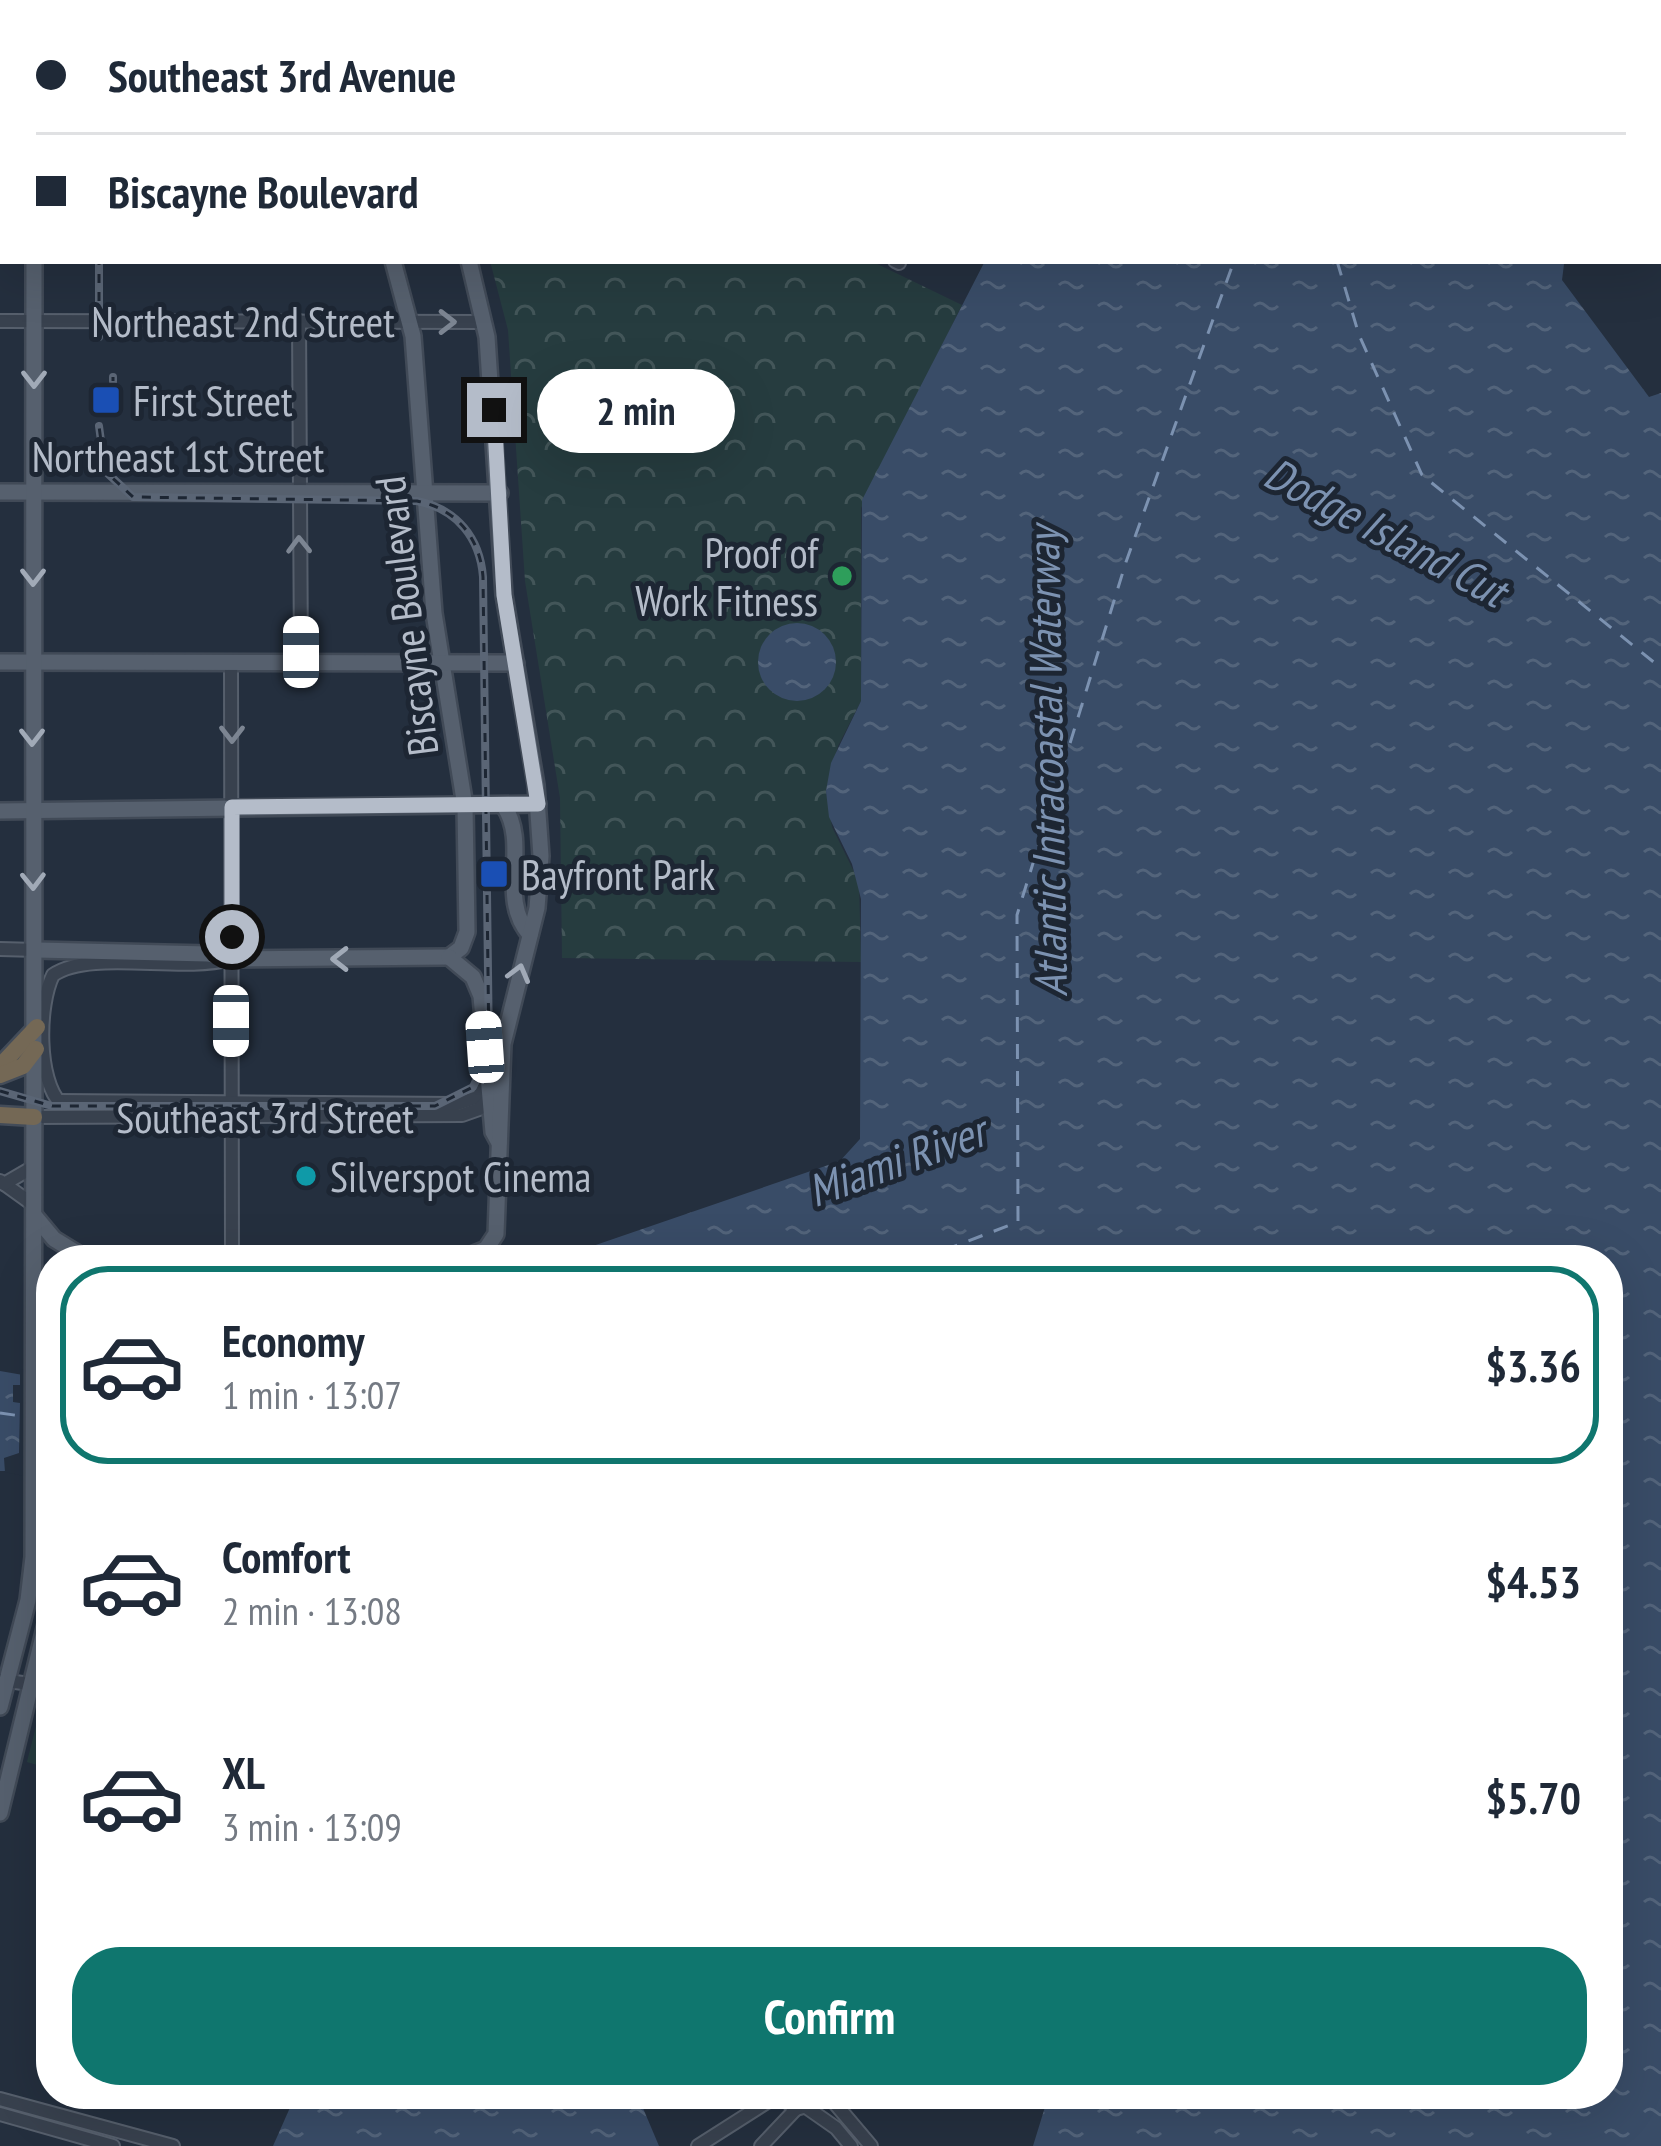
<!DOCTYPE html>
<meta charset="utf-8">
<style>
body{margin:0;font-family:"PT Sans Narrow",sans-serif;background:#f2f2f3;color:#1f2937;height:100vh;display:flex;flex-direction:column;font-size:45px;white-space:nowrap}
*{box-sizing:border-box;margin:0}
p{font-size:39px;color:#747a83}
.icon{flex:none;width:66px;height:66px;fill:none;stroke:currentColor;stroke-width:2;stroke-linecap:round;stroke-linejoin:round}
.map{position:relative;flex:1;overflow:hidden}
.panel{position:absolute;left:36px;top:1245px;width:1587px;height:864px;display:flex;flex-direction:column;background:#fff;border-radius:48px;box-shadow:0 12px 48px #0002}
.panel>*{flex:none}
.banner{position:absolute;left:0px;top:0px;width:1662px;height:264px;box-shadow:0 12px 48px #0002;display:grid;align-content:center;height:264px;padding:0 36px;background:#fff}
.end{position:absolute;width:54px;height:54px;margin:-27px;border:15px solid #b4bcc9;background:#111;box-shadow:0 0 0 6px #111}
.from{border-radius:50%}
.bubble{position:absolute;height:84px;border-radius:42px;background:#fff;box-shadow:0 12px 48px #0002;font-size:39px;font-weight:800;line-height:84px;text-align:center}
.car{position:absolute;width:36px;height:72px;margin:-36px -18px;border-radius:15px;box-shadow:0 0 9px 3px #0007;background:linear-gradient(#fff 24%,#345 0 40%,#fff 0 76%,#345 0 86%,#fff 0)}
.banner b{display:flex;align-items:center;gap:42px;height:114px;font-size:45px}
.banner b+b{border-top:3px solid #e0e1e3}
.banner i{width:30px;height:30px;background:#1f2937}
ul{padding:21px 0 0;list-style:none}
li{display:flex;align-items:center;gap:36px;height:198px;margin:0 24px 18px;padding:0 12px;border:6px solid transparent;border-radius:48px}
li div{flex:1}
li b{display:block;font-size:45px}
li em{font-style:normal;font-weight:800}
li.active{border-color:#0f766e}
li>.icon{width:108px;height:108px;stroke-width:1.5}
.primary-button{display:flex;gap:24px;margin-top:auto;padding:24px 36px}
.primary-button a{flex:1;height:138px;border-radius:48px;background:#0f766e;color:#fff;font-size:48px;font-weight:800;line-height:138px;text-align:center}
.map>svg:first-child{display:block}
.park{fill:url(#park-crowns)}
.water{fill:url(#water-ripples)}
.pier{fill:#242f3e}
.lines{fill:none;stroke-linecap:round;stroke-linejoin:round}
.ferry{stroke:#7c92b1;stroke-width:3;stroke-dasharray:15 12;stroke-linecap:butt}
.minor-casing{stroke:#565f6c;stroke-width:16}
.major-casing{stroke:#414a57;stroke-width:20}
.highway-casing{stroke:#434c59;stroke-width:21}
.minor{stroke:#38414e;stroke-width:12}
.major{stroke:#56606e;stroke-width:15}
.highway{stroke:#746855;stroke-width:16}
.rail-casing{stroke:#5a6575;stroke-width:8}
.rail{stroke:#1d2633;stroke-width:3;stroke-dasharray:9;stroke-linecap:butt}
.oneway{stroke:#7c8592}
.oneway2{stroke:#a1aab7}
.route{stroke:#b4bcc9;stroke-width:15}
.transit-dot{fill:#1a4fb4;stroke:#1d2633;stroke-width:4.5}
.leisure-dot{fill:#2e9e5b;stroke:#1d2633;stroke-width:4.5}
.culture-dot{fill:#0f9aa8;stroke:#1d2633;stroke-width:4.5}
.labels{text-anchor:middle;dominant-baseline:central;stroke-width:10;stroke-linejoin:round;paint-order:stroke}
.street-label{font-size:42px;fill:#b4bcc9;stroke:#1d2633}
.poi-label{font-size:42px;fill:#b4bcc9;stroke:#1d2633;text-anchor:start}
.water-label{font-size:45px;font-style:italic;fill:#7c92b1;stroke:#1d2633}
</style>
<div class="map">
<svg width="1661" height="2146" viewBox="0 0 1661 2146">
<defs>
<pattern id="park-crowns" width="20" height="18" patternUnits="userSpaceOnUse" patternTransform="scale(3)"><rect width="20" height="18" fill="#263c3f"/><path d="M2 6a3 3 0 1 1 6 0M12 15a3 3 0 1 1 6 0" fill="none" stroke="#435659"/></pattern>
<pattern id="water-ripples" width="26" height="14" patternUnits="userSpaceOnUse" patternTransform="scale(3)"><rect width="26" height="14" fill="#394c67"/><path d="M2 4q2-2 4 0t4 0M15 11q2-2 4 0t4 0" fill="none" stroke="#53647b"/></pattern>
</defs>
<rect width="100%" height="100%" fill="#242f3e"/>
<g class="park">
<path d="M 490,261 L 871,261 L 962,305 L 861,508 L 861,701 L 838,746 L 826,791 L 832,827 L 859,882 L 861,962 L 562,958 L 560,798 L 525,581 L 508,330 Z"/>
<path d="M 42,1703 L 51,1703 L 51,1769 L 27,1762 Z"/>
</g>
<g class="water">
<path d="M 698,0 L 1029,0 L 698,3 Z"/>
<path d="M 985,261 L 1556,261 L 1564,264 L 1562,280 L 1649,397 L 1661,393 L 1661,2146 L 1033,2146 L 1049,2094 L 1608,2094 L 1608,1260 L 552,1260 L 840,1161 L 860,1139 L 861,899 L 852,864 L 829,817 L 826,791 L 831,763 L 861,701 L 862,500 Z"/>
<circle cx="797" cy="662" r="39"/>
<path d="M 0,1371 L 23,1375 L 20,1471 L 0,1471 Z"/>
<path d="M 296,2094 L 637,2094 L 659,2146 L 273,2146 Z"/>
</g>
<path class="pier" d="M 20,1369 L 51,1373 L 51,1482 L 5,1472 L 4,1458 L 19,1453 L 20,1403 L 13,1402 L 13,1385 L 20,1385 Z"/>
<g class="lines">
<g class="ferry">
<path d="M 757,3 L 757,0"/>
<path d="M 764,3 L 765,0"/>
<path d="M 1296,3 L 1296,0"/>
<path d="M 1311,3 L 1311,0"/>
<path d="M 1337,261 L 1359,335 L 1422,475 L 1661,668"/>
<path d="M 918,1260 L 1018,1222 L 1017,915 L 1126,562 L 1234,261"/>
<path d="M 0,1413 L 28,1417"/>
<path d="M 37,1418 L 51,1419"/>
</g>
<defs>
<g id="minor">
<path d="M 470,0 L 474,3"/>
<path d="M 0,154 L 3,154"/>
<path d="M 895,261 L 899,263"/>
<path d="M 0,321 L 485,322"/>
<path d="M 299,321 L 301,662"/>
<path d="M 231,662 L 232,1257"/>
<path d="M 0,949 L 37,950"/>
<path d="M 58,1101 L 457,1104 L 478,1097 L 488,1080"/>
<path d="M 61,1104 C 37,1080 38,1005 53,975 C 90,949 181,973 230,959"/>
<path d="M 34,1117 L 462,1115 L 479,1109 L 490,1097"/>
<path d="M 0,1181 L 35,1206"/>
<path d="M 4,1184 L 35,1166"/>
<path d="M 1,1680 L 51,1687"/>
<path d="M 777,2094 L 796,2109 L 810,2105 L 818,2094"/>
<path d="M 827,2094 L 871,2146"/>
<path d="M 0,2099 L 173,2146"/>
<path d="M 806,2107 L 836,2128 L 851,2146"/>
<path d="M 0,2114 L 113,2146"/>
<path d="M 698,2146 L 778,2095"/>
<path d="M 761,2146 L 796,2109"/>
</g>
<g id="major">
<path d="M 34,0 L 34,3"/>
<path d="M 337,0 L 337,3"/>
<path d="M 413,0 L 413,3"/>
<path d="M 393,261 L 413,336 L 434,613 L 465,806 L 467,932 L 461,948 L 449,957"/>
<path d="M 0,492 L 500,493"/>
<path d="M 0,662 L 516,663"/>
<path d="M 504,806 C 530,845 497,898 530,935"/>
<path d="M 0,811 L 538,804"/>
<path d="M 37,950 L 208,954 L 231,959 L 449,957"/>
<path d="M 449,957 L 473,977 L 481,996 L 493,1132 L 499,1143"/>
<path d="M 34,1215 L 54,1239 L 80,1255"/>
<path d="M 67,1260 L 80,1255 L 466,1257 L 486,1249 L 496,1234 L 503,1044 L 537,908 L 541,856 L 536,785 L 504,595 L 487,337 L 469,261"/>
<path d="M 51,1279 L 51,1357"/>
<path d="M 0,1707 L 28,1600 L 33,1557 C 35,1125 33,693 34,261"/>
<path d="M 0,1813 L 51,1603"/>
</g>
<g id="highway">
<path d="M 0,1066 L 37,1027"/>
<path d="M 0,1075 L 23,1066 L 36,1049"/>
<path d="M 0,1115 L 34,1117"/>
</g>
</defs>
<use href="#minor" class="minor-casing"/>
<use href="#major" class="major-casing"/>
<use href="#highway" class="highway-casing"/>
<use href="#minor" class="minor"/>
<use href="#major" class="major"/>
<use href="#highway" class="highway"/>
<defs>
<g id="rail">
<path d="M 112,0 L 113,3"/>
<path d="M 99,337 L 99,261"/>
<path d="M 113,377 L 113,381"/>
<path d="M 0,1091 L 52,1106 L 435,1106 L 473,1087 L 489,1051 L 483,577 C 480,538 457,509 417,501 L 133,497 L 105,471 L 99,426"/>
</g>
</defs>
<use href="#rail" class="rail-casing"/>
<use href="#rail" class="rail"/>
</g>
<defs><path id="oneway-chevron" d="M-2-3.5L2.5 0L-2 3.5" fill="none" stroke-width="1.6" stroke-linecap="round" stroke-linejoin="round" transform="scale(3)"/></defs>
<g class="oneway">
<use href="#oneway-chevron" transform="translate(447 322)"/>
<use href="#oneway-chevron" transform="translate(299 545) rotate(-91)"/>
<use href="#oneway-chevron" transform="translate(232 734) rotate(90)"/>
</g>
<g class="oneway2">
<use href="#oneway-chevron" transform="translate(34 379) rotate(90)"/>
<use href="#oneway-chevron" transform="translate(33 577) rotate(90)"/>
<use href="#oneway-chevron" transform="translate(32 737) rotate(90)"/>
<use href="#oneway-chevron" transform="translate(33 881) rotate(89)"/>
<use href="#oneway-chevron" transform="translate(340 959) rotate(180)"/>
<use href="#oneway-chevron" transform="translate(519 973) rotate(-75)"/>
</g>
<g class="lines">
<path class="route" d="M 232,937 L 232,807 L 538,804 L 504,595 L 494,410"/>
</g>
<g class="transit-dot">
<rect x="91" y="385" width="30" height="30" rx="6"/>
<rect x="479" y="859" width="30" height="30" rx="6"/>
</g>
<circle class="leisure-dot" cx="842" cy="576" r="12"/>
<circle class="culture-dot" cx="306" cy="1176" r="12"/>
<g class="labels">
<g class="street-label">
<text x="243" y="321">Northeast 2nd Street</text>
<text x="178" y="456">Northeast 1st Street</text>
<text transform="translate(406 616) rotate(-97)">Biscayne Boulevard</text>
<text x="265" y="1117">Southeast 3rd Street</text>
</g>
<g class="poi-label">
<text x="133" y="400">First Street</text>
<text x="818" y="552" text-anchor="end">Proof of<tspan x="818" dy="48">Work Fitness</tspan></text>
<text x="521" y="874">Bayfront Park</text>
<text x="330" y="1176">Silverspot Cinema</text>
</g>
<g class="water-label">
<text transform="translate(1386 531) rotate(28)">Dodge Island Cut</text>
<text transform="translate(1046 762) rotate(-91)">Atlantic Intracoastal Waterway</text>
<text transform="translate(896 1160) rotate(-20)">Miami River</text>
</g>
</g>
</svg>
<i class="end from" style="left:232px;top:937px"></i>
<i class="end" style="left:494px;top:410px"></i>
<div class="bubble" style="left:537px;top:369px;width:198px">2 min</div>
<i class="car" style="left:301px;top:652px;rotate:0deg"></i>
<i class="car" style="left:231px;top:1021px;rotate:180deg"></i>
<i class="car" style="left:485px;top:1047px;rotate:356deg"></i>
<div class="banner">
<b><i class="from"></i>Southeast 3rd Avenue</b>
<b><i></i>Biscayne Boulevard</b>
</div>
<section class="panel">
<ul>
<li class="active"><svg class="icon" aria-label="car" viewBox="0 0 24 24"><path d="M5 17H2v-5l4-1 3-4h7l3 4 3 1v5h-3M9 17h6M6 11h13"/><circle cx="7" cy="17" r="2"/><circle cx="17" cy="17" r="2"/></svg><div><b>Economy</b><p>1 min · 13:07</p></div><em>$3.36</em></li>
<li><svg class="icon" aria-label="car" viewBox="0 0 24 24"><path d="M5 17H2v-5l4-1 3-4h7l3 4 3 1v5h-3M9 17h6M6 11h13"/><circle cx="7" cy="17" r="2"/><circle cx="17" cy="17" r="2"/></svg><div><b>Comfort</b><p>2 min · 13:08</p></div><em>$4.53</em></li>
<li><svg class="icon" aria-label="car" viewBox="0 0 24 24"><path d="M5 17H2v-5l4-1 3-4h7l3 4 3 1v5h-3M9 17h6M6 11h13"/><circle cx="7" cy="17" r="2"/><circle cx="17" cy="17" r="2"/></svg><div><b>XL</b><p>3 min · 13:09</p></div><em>$5.70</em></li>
</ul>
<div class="primary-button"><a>Confirm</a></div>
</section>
</div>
